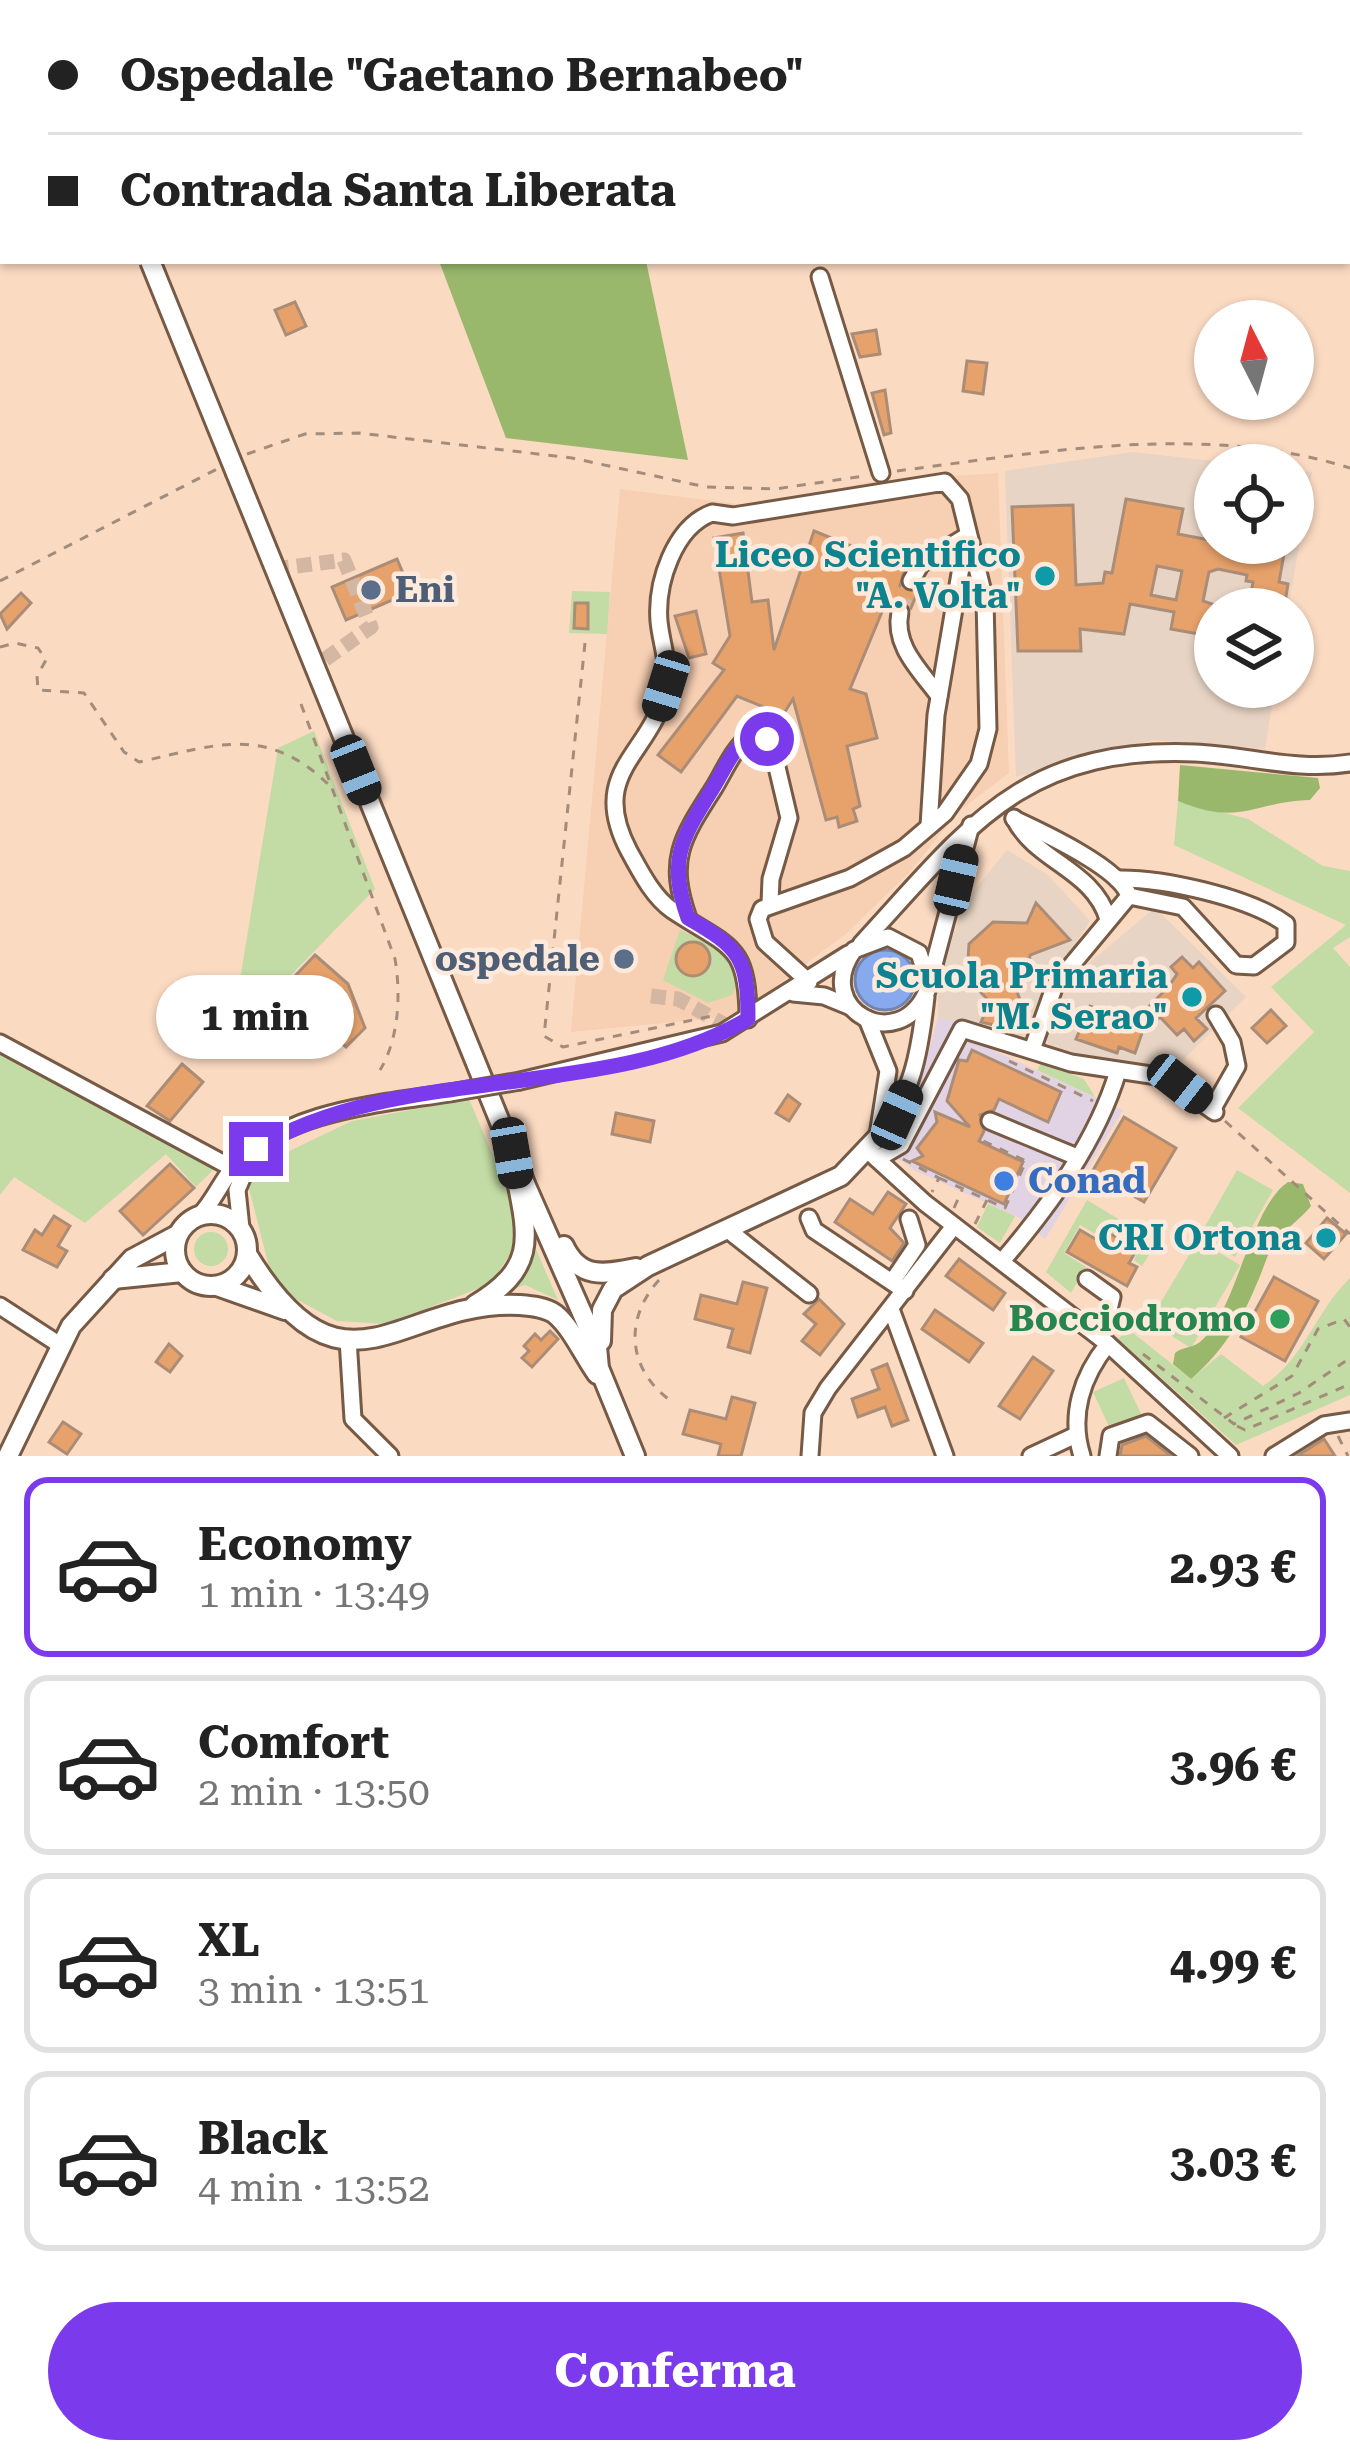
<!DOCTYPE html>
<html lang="it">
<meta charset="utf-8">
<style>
body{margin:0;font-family:"Roboto Serif",serif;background:#f6f6f6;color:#222;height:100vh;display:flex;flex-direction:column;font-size:45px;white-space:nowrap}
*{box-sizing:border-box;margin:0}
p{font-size:39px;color:#767676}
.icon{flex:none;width:66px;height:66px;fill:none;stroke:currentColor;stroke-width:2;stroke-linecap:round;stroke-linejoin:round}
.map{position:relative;height:1456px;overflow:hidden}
.details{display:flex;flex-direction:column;background:#fff;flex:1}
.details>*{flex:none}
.banner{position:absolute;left:0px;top:0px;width:1350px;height:264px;box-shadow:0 3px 9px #0004;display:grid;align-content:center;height:264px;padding:0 48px;background:#fff}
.needle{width:78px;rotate:354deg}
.tools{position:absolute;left:1194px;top:300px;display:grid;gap:24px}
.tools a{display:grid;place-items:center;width:120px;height:120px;border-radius:50%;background:#fff;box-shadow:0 3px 9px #0004;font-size:60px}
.end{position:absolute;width:54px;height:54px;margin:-27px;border:15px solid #7c3aed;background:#fff;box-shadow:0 0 0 6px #fff}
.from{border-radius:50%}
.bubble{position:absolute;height:84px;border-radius:42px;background:#fff;box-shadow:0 3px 9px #0004;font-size:39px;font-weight:700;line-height:84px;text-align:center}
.car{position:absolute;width:36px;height:72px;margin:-36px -18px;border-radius:15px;box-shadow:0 0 9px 3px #0007;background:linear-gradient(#222 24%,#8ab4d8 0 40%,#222 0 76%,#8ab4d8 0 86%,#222 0)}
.banner b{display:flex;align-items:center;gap:42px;height:114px;font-size:45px}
.banner b+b{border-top:3px solid #e0e0e0}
.banner i{width:30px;height:30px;background:#222}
ul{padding:21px 0 0;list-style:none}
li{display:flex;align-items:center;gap:36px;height:180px;margin:0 24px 18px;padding:0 24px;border:6px solid #e0e0e0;border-radius:24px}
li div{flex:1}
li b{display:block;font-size:45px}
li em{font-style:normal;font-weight:700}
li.on{border-color:#7c3aed}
li>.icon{width:108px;height:108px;stroke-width:1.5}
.button{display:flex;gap:24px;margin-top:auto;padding:24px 48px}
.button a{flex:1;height:138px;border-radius:72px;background:#7c3aed;color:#fff;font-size:48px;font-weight:700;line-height:138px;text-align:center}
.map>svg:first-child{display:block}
.commercial{fill:#e1d2e4}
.built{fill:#f7cfb3}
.education{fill:#e7d4c4}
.green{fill:#c3dba4}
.forest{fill:#99b86c}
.water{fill:#87a9ee;stroke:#7084b1;stroke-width:3}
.building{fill:#e7a26c;stroke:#ab8d77;stroke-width:3;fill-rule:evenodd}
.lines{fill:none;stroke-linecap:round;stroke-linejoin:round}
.minor-tunnel{stroke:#d4b7a2;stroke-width:15;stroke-dasharray:15 8;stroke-linecap:butt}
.minor-casing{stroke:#765a45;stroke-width:21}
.major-casing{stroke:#765a45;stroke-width:24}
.path{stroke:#a48c7b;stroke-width:3;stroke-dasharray:9 9;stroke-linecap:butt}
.minor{stroke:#fff;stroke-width:15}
.major{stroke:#fff;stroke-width:18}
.minor-bridge-casing{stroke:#765a45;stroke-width:21;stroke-linecap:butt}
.major-bridge-casing{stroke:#765a45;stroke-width:24;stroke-linecap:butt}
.minor-bridge{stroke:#fff;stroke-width:15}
.major-bridge{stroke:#fff;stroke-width:18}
.route{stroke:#7c3aed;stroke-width:15}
.culture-dot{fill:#0f9aa8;stroke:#feeadc;stroke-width:4.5}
.service-dot{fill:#5c6f8a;stroke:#feeadc;stroke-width:4.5}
.shop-dot{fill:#3f7fe0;stroke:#feeadc;stroke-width:4.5}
.leisure-dot{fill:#2e9e5b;stroke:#feeadc;stroke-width:4.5}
.labels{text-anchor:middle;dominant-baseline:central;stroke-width:9;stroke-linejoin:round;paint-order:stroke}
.culture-label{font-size:36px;font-weight:bold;fill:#0d838f;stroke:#feeadc;text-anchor:end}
.service-label{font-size:36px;font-weight:bold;fill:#4e5e75;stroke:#feeadc;text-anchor:start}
.shop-label{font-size:36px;font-weight:bold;fill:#366cbe;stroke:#feeadc;text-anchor:start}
.leisure-label{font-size:36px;font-weight:bold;fill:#27864d;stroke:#feeadc;text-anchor:end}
</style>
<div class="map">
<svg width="1350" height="1456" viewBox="0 0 1350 1456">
<rect width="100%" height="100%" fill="#fbdac2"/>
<path class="commercial" d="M 938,1018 L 969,1024 L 966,1038 L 1123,1110 L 1045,1239 L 1020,1218 L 916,1171 L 887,1151 L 920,1082 Z"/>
<path class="built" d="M 998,473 L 1009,773 L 959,811 L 910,872 L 847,933 L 752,1004 L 726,1017 L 571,1032 L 620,489 L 753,506 L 875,481 Z"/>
<g class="education">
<path d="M 1133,452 L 1249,465 L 1215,465 L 1215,543 L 1293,543 L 1293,470 L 1312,472 L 1288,609 L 1215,609 L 1215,687 L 1275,687 L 1265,749 L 1153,740 L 1016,777 L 1005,471 Z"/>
<path d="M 1007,850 L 1048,875 L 1090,921 L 1056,975 L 1028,1037 L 938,1018 L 938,972 L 968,898 Z"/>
<path d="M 1155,908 L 1246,997 L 1171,1072 L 1048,1047 L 1045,1022 L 1064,984 Z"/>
</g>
<g class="green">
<path d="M 572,591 L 610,592 L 607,634 L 569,633 Z"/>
<path d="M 314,731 L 375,889 L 254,1013 L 237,998 L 278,748 Z"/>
<path d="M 1178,801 L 1248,819 L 1323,866 L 1350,871 L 1350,937 L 1333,948 L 1350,967 L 1350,1193 L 1238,1108 L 1314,1032 L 1271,987 L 1346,925 L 1174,845 Z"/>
<path d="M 680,930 L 721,950 L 740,977 L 732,995 L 708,1003 L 663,980 Z"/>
<path d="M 0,1052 L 219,1164 L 196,1187 L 166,1154 L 85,1223 L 14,1177 L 0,1195 Z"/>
<path d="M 1041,1063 L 1084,1079 L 1095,1097 L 1037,1070 Z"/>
<path d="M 469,1099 L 506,1186 L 517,1223 L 515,1247 L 490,1284 L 386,1324 L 337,1321 L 294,1298 L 272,1279 L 249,1188 L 256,1167 L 352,1121 Z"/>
<path d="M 1237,1170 L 1273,1190 L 1235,1257 L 1199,1237 Z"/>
<path d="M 1087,1200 L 1157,1242 L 1142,1266 L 1134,1260 L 1139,1249 L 1104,1230 L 1099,1236 L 1080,1225 L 1064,1253 L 1086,1267 L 1071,1293 L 1046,1272 Z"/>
<path d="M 988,1204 L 1015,1216 L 1000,1243 L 977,1227 Z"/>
<circle cx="211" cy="1249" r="17"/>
<path d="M 532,1240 L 558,1300 L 525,1285 L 500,1293 Z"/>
<path d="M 1198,1240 L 1240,1265 L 1191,1348 L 1149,1322 Z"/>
<path d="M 1350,1278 L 1350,1395 L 1236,1445 L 1118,1339 L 1128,1329 L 1191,1379 L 1221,1354 L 1263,1386 C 1305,1358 1315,1312 1350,1278 Z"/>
<path d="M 1124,1378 L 1143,1418 L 1112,1433 L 1093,1392 Z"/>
</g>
<g class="forest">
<path d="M 416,0 L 742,0 L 740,3 Z"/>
<path d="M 439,261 L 646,261 L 688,460 L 506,438 Z"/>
<path d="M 1180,765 L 1318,778 L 1320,788 L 1310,800 C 1251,802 1241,827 1178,801 Z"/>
<path d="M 1288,1182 L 1303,1184 L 1311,1206 C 1299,1221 1274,1237 1268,1255 C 1250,1304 1231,1345 1191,1379 L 1173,1364 L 1175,1353 C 1182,1347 1192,1348 1200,1342 C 1237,1312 1249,1208 1288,1182 Z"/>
</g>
<circle class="water" cx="885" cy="980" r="30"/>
<g class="building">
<path d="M 295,302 L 306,326 L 286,335 L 275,310 Z"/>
<path d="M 876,330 L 880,354 L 860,357 L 852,334 Z"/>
<path d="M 967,361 L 987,363 L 983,394 L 963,391 Z"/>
<path d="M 885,390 L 891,433 L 884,435 L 872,393 Z"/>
<path d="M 1126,499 L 1183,509 L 1178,534 L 1284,554 L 1279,582 L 1288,584 L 1284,609 L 1248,609 L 1253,582 L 1246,581 L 1247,575 L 1218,569 L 1209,572 L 1203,601 L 1215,605 L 1215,637 L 1171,629 L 1174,612 L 1130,604 L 1124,634 L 1080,629 L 1081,651 L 1018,651 L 1012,507 L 1073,505 L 1076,585 L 1103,583 L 1105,572 L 1112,573 ZM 1157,566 L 1182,571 L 1176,600 L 1151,595 Z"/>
<path d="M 814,531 L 905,568 L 900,586 L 918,591 L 911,608 L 900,600 L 884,607 L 850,689 L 866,694 L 877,738 L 847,746 L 860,806 L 853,809 L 857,821 L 839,827 L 837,817 L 826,820 L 793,699 L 783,715 L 737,696 L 681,772 L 658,755 L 724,670 L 713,663 L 730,636 L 714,538 L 743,533 L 752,602 L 768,600 L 774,650 Z"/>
<path d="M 397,559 L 411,592 L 346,620 L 332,587 Z"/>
<path d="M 21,593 L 31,603 L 7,629 L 0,614 Z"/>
<path d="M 575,603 L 588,603 L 588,629 L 574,628 Z"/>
<path d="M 696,611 L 706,654 L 689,658 L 675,616 Z"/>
<path d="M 1036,903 L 1070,940 L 1030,955 L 1028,972 L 1015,985 L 1028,1025 L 1006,1028 L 981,1022 L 990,1002 L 967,978 L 969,944 L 993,922 L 1027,923 Z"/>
<circle cx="693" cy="959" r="17"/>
<path d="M 315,955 L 348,984 L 365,1028 L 346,1047 L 338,1040 L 330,1048 L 275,997 Z"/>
<path d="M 1182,957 L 1193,968 L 1199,962 L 1225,991 L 1196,1018 L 1207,1029 L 1194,1041 L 1184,1029 L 1177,1035 L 1160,1017 L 1142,1033 L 1135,1053 L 1119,1047 L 1117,1053 L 1076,1039 L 1090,1006 L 1135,1021 L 1169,986 L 1177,974 L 1171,967 Z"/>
<path d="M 1271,1010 L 1286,1026 L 1267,1043 L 1252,1028 Z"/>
<path d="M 972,1050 L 1061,1092 L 1048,1122 L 999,1099 L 994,1110 L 980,1115 L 984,1131 L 979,1141 L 1023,1162 L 1004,1204 L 912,1161 L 923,1156 L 917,1148 L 937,1122 L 935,1112 L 970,1127 L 947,1101 L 959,1060 L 967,1061 Z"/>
<path d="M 182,1064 L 203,1082 L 170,1121 L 147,1106 Z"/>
<path d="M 788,1095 L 800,1104 L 789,1121 L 776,1113 Z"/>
<path d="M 616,1113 L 654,1121 L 650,1142 L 612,1134 Z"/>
<path d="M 1124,1117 L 1176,1148 L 1144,1202 L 1092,1172 Z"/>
<path d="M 170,1164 L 194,1188 L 143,1235 L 120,1211 Z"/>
<path d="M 888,1192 L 906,1204 L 890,1228 L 904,1243 L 892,1261 L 835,1222 L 850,1199 L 873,1214 Z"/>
<path d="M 54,1216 L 70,1226 L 58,1246 L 67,1251 L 57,1267 L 23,1250 L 35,1230 L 42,1235 Z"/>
<path d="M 1327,1218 L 1346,1234 L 1324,1259 L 1306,1243 Z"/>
<path d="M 1080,1230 L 1099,1241 L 1105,1231 L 1137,1249 L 1129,1263 L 1137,1267 L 1127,1286 L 1067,1252 Z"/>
<path d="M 959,1259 L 1005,1293 L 993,1310 L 946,1276 Z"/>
<path d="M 1274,1277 L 1318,1301 L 1285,1361 L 1241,1337 Z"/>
<path d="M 743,1282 L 767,1288 L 750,1353 L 728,1347 L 733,1329 L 695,1319 L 701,1295 L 737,1304 Z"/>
<path d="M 819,1299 L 844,1324 L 820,1355 L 802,1341 L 816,1324 L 804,1314 Z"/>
<path d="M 935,1310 L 983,1343 L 969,1362 L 922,1329 Z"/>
<path d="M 550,1331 L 558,1339 L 532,1367 L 522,1358 L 529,1351 L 524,1346 L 535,1334 L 541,1340 Z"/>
<path d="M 169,1344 L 182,1356 L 170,1372 L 156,1362 Z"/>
<path d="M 1033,1357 L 1053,1371 L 1020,1419 L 999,1406 Z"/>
<path d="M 887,1364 L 908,1420 L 892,1426 L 885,1407 L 858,1417 L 852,1399 L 879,1389 L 872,1370 Z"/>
<path d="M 732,1397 L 755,1403 L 741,1456 L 718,1456 L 721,1444 L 683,1434 L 690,1410 L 726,1419 Z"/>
<path d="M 63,1422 L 81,1434 L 67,1454 L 49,1442 Z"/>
<path d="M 1146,1436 L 1171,1456 L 1120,1456 L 1122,1445 Z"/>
<path d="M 1324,1439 L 1335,1456 L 1297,1456 Z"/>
</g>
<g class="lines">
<g class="minor-tunnel">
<path d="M 274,569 L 344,560 L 371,627 L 314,667"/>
<path d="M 900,612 L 911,581"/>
<path d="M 651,996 L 678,999 L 731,1028"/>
</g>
<defs>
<g id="minor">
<path d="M 1289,0 L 1299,3"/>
<path d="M 1347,19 L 1350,20"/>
<path d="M 820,277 L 881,473"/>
<path d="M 911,581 L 921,564 L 967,536"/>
<path d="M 900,612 C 893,646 920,670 939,696"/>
<path d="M 1014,818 C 1036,862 1093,869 1108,919"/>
<path d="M 1014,819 C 1042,832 1120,868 1129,896 L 1055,985 L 1033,1047"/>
<path d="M 929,826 L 936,715 L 966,538"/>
<path d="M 1117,879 C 1162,878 1249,897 1286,924 L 1286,942 L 1254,966 L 1236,965 L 1183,907 L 1129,896"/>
<path d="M 688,918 C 667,859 682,838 714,788 C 726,768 733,749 751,735 L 772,746 L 789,818 L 771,879 L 770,903"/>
<path d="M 861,944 C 967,829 1021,746 1195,753 C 1247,755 1297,772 1350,763"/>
<path d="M 928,982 L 919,953 L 888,937 L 854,950 C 811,1009 899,1057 927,991 L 971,825"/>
<path d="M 793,993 L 824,996 L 851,1007"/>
<path d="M 748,1019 C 748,942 729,948 672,910 C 653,897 640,871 629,851 C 585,768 657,753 666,684 C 669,661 661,643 659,621 C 656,583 674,527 712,513 L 733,516 L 945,482 L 960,499 L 985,600 L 988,729 L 979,764 L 945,813 L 904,848 L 850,878 L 762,909 L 758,919 L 765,942 L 809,982"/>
<path d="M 867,1019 L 888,1071 L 878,1135"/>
<path d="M 0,1043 L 232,1168"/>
<path d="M 520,1081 L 722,1033 L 848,954"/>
<path d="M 1212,1110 L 1237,1066 L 1232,1042 L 1216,1015"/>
<path d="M 990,1121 L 1077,1157"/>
<path d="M 877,1138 C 913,1096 920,1050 926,997"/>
<path d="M 866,1149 L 925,1203 L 1108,1344 L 1230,1456"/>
<path d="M 877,1159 L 901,1145 L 962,1029 L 1071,1063 L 1164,1077 L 1215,1112"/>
<path d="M 201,1214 C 214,1200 221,1182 233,1168 C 283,1110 380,1104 450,1093"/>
<path d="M 809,1218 L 814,1230 L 905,1291"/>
<path d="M 241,1228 L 237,1190 L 251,1157"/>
<path d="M 728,1230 L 809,1294"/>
<path d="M 1003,1260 C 1050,1205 1097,1141 1118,1071"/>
<path d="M 1087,1279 L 1112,1297 L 1102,1338"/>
<path d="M 892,1282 L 917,1245 L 909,1219"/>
<path d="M 0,1306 L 60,1345"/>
<path d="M 891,1309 L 945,1456"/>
<path d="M 348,1339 L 353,1419 L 390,1456"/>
<path d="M 810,1456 L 813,1413 L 828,1388 L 954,1226"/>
<path d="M 1031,1456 L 1076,1435"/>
<path d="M 1082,1456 C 1069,1415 1082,1376 1108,1344"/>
<path d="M 1108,1456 L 1111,1436 L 1148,1423 L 1190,1456"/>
<path d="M 1274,1456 L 1324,1425 L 1350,1421"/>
</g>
<g id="major">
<path d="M 44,0 L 45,3"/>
<path d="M 236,473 L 526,1186 L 597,1347 L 599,1368 L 635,1456"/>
<circle cx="211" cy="1250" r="36"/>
<path d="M 564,1246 C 580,1280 605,1274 636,1268"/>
<path d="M 247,1254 C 345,1415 399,1299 519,1305 C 531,1306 545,1307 555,1314 C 572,1328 584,1356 597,1374"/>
<path d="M 113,1279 L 182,1272"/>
<path d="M 217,1286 L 285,1310"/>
<path d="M 475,1305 C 536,1268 529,1240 516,1176"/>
<path d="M 601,1341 L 602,1310 L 613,1289 L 648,1266 L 841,1176 L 877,1138"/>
<path d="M 8,1456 L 71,1326 L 132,1259 L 177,1235"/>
</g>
</defs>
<use href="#minor" class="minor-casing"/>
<use href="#major" class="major-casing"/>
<g class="path">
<path d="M 247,454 L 305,434 L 359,433 L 572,458 L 706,487 L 775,489 L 864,476"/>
<path d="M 897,471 C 1045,452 1204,422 1350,468"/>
<path d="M 0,581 L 217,469"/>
<path d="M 585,643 L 544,1036 L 563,1047 L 712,1016"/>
<path d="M 0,647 L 15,643 L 38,648 L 46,660 L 37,676 L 38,690 L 84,693 L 124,752 L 139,762 C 216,745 268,723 332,788"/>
<path d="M 301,704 L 395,959 C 401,994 399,1039 380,1070"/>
<path d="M 1009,1061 L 1093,1101"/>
<path d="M 1225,1121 L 1350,1234"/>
<path d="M 903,1159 L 939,1178 L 932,1192"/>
<path d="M 939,1178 L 1005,1208 L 1026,1161 L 981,1140 L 982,1136"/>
<path d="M 954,1208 L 962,1190"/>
<path d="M 975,1224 L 987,1200"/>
<path d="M 659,1280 C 623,1320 628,1370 671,1401"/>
<path d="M 1143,1354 L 1234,1424 L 1299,1393 L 1350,1358"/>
<path d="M 1224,1418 L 1292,1376 L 1318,1329 L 1344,1319 L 1350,1327"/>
<path d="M 1237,1426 L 1245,1430 L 1350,1384"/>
<path d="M 1338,1436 L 1348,1456"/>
</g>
<use href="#minor" class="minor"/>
<use href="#major" class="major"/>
<defs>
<path id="minor-bridge" d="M 450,1093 L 520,1081"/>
<path id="major-bridge" d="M 150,261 L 236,473"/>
</defs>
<use href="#minor-bridge" class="minor-bridge-casing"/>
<use href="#major-bridge" class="major-bridge-casing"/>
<use href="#minor-bridge" class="minor-bridge"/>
<use href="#major-bridge" class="major-bridge"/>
</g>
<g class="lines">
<path class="route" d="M 256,1149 C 397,1062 606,1103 748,1019 C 748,958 740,948 688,918 C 667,859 682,838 713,788 C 725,769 732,748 752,735 L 767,739"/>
</g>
<g class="culture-dot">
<circle cx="1045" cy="576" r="12"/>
<circle cx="1192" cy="997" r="12"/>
<circle cx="1326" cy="1238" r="12"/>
</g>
<g class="service-dot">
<circle cx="371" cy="590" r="12"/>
<circle cx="624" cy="959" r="12"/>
</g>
<circle class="shop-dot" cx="1004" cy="1181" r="12"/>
<circle class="leisure-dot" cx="1280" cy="1319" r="12"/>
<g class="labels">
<g class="culture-label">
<text x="1021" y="555">Liceo Scientifico<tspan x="1021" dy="41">"A. Volta"</tspan></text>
<text x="1168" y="976">Scuola Primaria<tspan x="1168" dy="41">"M. Serao"</tspan></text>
<text x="1302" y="1238">CRI Ortona</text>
</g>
<g class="service-label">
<text x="395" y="590">Eni</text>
<text x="600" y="959" text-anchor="end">ospedale</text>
</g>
<g class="shop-label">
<text x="1028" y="1181">Conad</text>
</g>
<g class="leisure-label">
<text x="1256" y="1319">Bocciodromo</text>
</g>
</g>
</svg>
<div class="tools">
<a><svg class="needle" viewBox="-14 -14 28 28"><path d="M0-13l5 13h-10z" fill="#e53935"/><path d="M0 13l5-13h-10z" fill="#767676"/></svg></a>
<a><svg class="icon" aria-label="locate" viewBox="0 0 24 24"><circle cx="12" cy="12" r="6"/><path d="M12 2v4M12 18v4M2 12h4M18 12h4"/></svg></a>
<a><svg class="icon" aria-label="layers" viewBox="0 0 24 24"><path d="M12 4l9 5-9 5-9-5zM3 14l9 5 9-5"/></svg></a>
</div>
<i class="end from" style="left:767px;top:739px"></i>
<i class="end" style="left:256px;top:1149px"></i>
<div class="bubble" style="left:156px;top:975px;width:198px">1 min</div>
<i class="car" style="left:666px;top:686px;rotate:197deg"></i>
<i class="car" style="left:356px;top:770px;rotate:158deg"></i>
<i class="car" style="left:956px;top:880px;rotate:13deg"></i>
<i class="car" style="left:1180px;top:1084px;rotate:128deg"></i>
<i class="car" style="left:897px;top:1115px;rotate:24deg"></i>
<i class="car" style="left:512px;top:1153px;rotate:170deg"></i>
<div class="banner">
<b><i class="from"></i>Ospedale &quot;Gaetano Bernabeo&quot;</b>
<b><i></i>Contrada Santa Liberata</b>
</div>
</div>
<section class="details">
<ul>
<li class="on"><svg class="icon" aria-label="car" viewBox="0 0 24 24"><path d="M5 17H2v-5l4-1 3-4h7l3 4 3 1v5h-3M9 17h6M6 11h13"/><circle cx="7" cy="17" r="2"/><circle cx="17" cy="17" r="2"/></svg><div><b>Economy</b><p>1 min · 13:49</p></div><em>2.93 €</em></li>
<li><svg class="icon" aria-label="car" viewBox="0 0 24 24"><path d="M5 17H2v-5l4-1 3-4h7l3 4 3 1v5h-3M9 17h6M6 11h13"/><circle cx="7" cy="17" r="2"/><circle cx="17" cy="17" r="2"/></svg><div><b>Comfort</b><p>2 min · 13:50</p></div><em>3.96 €</em></li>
<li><svg class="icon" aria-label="car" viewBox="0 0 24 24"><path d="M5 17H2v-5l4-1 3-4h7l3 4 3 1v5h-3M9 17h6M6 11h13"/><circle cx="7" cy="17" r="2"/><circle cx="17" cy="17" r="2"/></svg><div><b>XL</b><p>3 min · 13:51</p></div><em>4.99 €</em></li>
<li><svg class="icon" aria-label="car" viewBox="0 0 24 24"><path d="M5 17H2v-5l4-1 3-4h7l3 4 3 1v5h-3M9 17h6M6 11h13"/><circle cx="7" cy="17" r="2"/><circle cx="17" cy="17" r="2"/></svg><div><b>Black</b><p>4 min · 13:52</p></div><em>3.03 €</em></li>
</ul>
<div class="button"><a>Conferma</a></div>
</section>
